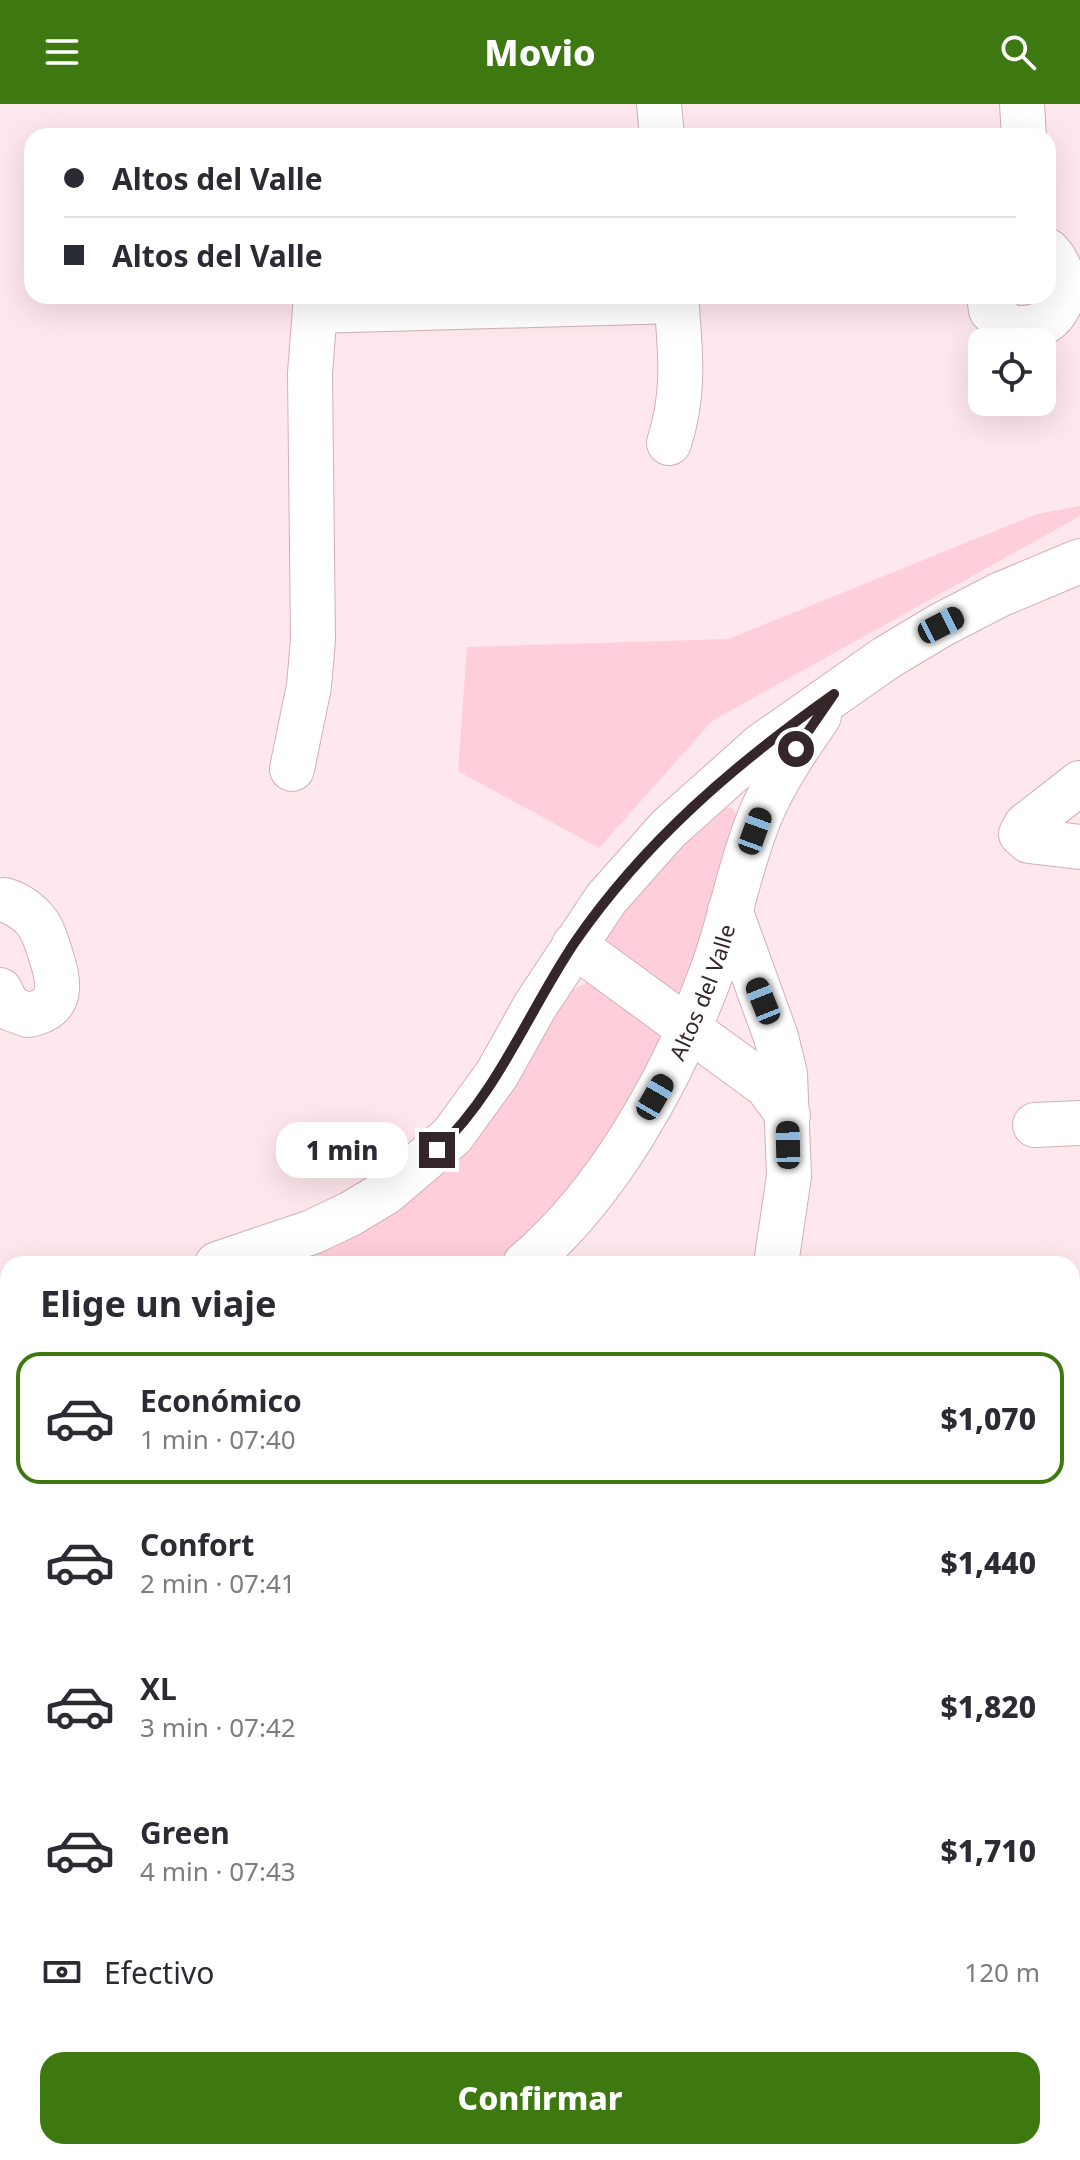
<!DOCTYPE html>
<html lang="es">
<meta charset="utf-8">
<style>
body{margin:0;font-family:"Noto Sans",sans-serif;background:#f7f7f7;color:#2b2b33;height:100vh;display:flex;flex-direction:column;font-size:30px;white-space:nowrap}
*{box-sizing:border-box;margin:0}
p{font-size:26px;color:#7c7c81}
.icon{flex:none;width:44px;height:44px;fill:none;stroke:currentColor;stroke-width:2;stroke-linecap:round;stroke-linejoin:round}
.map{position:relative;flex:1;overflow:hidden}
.panel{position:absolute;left:0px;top:1152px;width:1080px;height:904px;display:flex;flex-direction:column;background:#fff;border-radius:24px 24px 0 0;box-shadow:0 8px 32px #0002}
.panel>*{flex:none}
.hud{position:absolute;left:24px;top:24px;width:1032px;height:176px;border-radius:24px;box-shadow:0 8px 32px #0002;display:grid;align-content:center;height:176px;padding:0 40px;background:#fff}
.controls{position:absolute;left:968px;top:224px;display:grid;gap:16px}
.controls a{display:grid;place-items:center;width:88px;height:88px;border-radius:16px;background:#fff;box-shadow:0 8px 32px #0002;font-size:40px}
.end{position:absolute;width:36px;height:36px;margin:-18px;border:10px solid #342629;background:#fff;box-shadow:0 0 0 4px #fff}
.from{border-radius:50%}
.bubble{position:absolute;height:56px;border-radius:24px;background:#fff;box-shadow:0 8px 32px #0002;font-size:26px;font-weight:800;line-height:56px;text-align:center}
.car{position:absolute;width:24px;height:48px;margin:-24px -12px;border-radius:10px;box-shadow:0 0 6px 2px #0007;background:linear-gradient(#222 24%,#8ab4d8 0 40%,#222 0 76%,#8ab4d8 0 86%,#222 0)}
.hud b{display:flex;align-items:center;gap:28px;height:76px;font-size:30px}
.hud b+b{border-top:2px solid #e1e1e2}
.hud i{width:20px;height:20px;background:#2b2b33}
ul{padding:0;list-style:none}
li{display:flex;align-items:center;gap:24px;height:132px;margin:0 16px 12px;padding:0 24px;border:4px solid transparent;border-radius:24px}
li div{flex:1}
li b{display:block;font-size:30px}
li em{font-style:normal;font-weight:800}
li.active{border-color:#3d7811}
li>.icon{width:72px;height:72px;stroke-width:1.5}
h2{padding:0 40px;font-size:36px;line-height:96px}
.pay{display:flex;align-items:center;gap:20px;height:88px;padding:0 40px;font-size:30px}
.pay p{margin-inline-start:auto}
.cta{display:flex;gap:16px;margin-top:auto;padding:16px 40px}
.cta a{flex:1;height:92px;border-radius:24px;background:#3d7811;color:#fff;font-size:32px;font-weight:800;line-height:92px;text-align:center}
header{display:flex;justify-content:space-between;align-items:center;height:104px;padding:0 40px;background:#3d7811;color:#fff;font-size:36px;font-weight:800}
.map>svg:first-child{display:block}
.green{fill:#fecfdb}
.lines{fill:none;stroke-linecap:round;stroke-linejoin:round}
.minor-casing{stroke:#d3afb8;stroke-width:46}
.minor{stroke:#fff;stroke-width:44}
.route{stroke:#342629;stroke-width:10}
.labels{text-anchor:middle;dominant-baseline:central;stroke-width:8;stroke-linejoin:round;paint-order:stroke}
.street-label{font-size:22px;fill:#342629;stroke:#fbfbfb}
</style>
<header><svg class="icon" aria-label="menu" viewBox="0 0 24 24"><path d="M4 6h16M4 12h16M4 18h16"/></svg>Movio<svg class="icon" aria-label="search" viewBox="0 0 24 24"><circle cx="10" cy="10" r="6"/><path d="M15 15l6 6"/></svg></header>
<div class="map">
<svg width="1080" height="2056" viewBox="0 0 1080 2056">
<rect width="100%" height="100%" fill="#fee7ed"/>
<g class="green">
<path d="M 1080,402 L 1080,412 L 712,617 L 599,744 L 458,667 L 467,543 L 728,535 L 1037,410 Z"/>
<path d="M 725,704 L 732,704 L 736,709 L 735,717 L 692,875 L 684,885 L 669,891 L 603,837 L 608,824 L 708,714 L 714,708 Z"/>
<path d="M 586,879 L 601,882 L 663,928 C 656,955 643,975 628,999 C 591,1059 551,1107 502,1157 L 499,1160 L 273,1160 L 478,1032 L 516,982 L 559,900 L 571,887 Z"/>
<path d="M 8,1246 L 8,1358 L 0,1357 L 0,1249 Z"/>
<path d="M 493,2048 L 612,2048 L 611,2056 L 496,2056 Z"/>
</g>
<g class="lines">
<defs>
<g id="minor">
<path d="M 659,0 L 662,32"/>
<path d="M 1022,0 L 1024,32"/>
<path d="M 989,192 L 991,206 L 1007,222 C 1058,235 1080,181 1048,147"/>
<path d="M 315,207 L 676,197"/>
<path d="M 669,339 C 686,286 680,246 676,192"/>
<path d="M 292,665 L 309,582 L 313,536 L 310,269 L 316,192"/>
<path d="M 1080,679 L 1026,721 L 1021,730 L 1029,737 L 1080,743"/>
<path d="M 730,806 L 776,933 L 785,970 L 789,1072 L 776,1160"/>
<path d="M 574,841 L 767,982 L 788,1011"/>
<path d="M 0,886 L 9,904 L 28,911 C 64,904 60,880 51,852 C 47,840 44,827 36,817 C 27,806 17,800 5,796"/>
<path d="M 1035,1021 L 1080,1019"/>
<path d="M 217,1160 L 312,1128 L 350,1110 L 385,1089 L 452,1032 L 497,970 L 535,902 L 606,795 L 668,725 L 762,641 L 886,554 L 941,521 L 999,491 L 1080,457"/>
<path id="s1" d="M 525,1160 C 608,1090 671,976 709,875 C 730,822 738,765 760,712 C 775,676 797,644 819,612"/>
<path d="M 0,1228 L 8,1226"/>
<path d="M 1072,1275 L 1080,1275"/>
<path d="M 0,1371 L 8,1371"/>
<path d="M 1072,1557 L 1080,1557"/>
<path d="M 0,1572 L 8,1599"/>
<path d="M 1072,1812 L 1080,1813"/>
<path d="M 148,2048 L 151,2056"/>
<path d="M 472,2048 L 474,2056"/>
<path d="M 632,2056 L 633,2048"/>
</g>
</defs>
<use href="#minor" class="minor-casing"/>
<use href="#minor" class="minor"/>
</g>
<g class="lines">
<path class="route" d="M 437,1046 C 498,989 529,906 575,838 C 644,738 735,660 834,590 L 796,645"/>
</g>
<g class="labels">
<g class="street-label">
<text stroke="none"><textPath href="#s1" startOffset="328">Altos del Valle</textPath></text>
</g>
</g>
</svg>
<div class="controls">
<a><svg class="icon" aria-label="locate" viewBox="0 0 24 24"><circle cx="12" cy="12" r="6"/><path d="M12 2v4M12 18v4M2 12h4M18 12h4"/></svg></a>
</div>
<i class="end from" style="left:796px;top:645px"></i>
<i class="end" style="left:437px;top:1046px"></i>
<div class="bubble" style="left:276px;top:1018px;width:132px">1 min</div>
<i class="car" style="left:941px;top:521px;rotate:63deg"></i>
<i class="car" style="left:755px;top:727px;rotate:20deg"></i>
<i class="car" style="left:763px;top:897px;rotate:338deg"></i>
<i class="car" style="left:655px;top:993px;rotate:30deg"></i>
<i class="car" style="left:788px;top:1041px;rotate:359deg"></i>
<div class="hud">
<b><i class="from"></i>Altos del Valle</b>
<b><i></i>Altos del Valle</b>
</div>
<section class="panel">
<h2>Elige un viaje</h2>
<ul>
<li class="active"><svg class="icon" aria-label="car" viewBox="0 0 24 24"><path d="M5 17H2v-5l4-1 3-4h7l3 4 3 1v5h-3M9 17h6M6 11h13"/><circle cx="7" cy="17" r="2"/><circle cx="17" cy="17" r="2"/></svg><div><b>Económico</b><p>1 min · 07:40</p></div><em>$1,070</em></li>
<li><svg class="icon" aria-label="car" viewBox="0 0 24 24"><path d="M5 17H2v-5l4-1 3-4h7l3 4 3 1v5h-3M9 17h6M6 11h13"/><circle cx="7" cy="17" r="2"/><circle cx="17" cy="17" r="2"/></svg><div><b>Confort</b><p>2 min · 07:41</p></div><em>$1,440</em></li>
<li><svg class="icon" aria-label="car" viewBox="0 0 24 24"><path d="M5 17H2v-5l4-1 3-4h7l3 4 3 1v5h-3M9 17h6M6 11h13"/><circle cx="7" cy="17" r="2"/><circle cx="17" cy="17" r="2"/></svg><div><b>XL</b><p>3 min · 07:42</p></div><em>$1,820</em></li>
<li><svg class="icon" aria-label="car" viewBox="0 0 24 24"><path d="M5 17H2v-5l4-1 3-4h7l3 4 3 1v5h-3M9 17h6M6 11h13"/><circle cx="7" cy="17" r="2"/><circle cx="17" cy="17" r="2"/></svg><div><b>Green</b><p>4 min · 07:43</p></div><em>$1,710</em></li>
</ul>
<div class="pay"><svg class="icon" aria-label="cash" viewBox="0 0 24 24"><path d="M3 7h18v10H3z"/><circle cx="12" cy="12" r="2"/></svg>Efectivo<p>120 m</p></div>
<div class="cta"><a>Confirmar</a></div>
</section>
</div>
